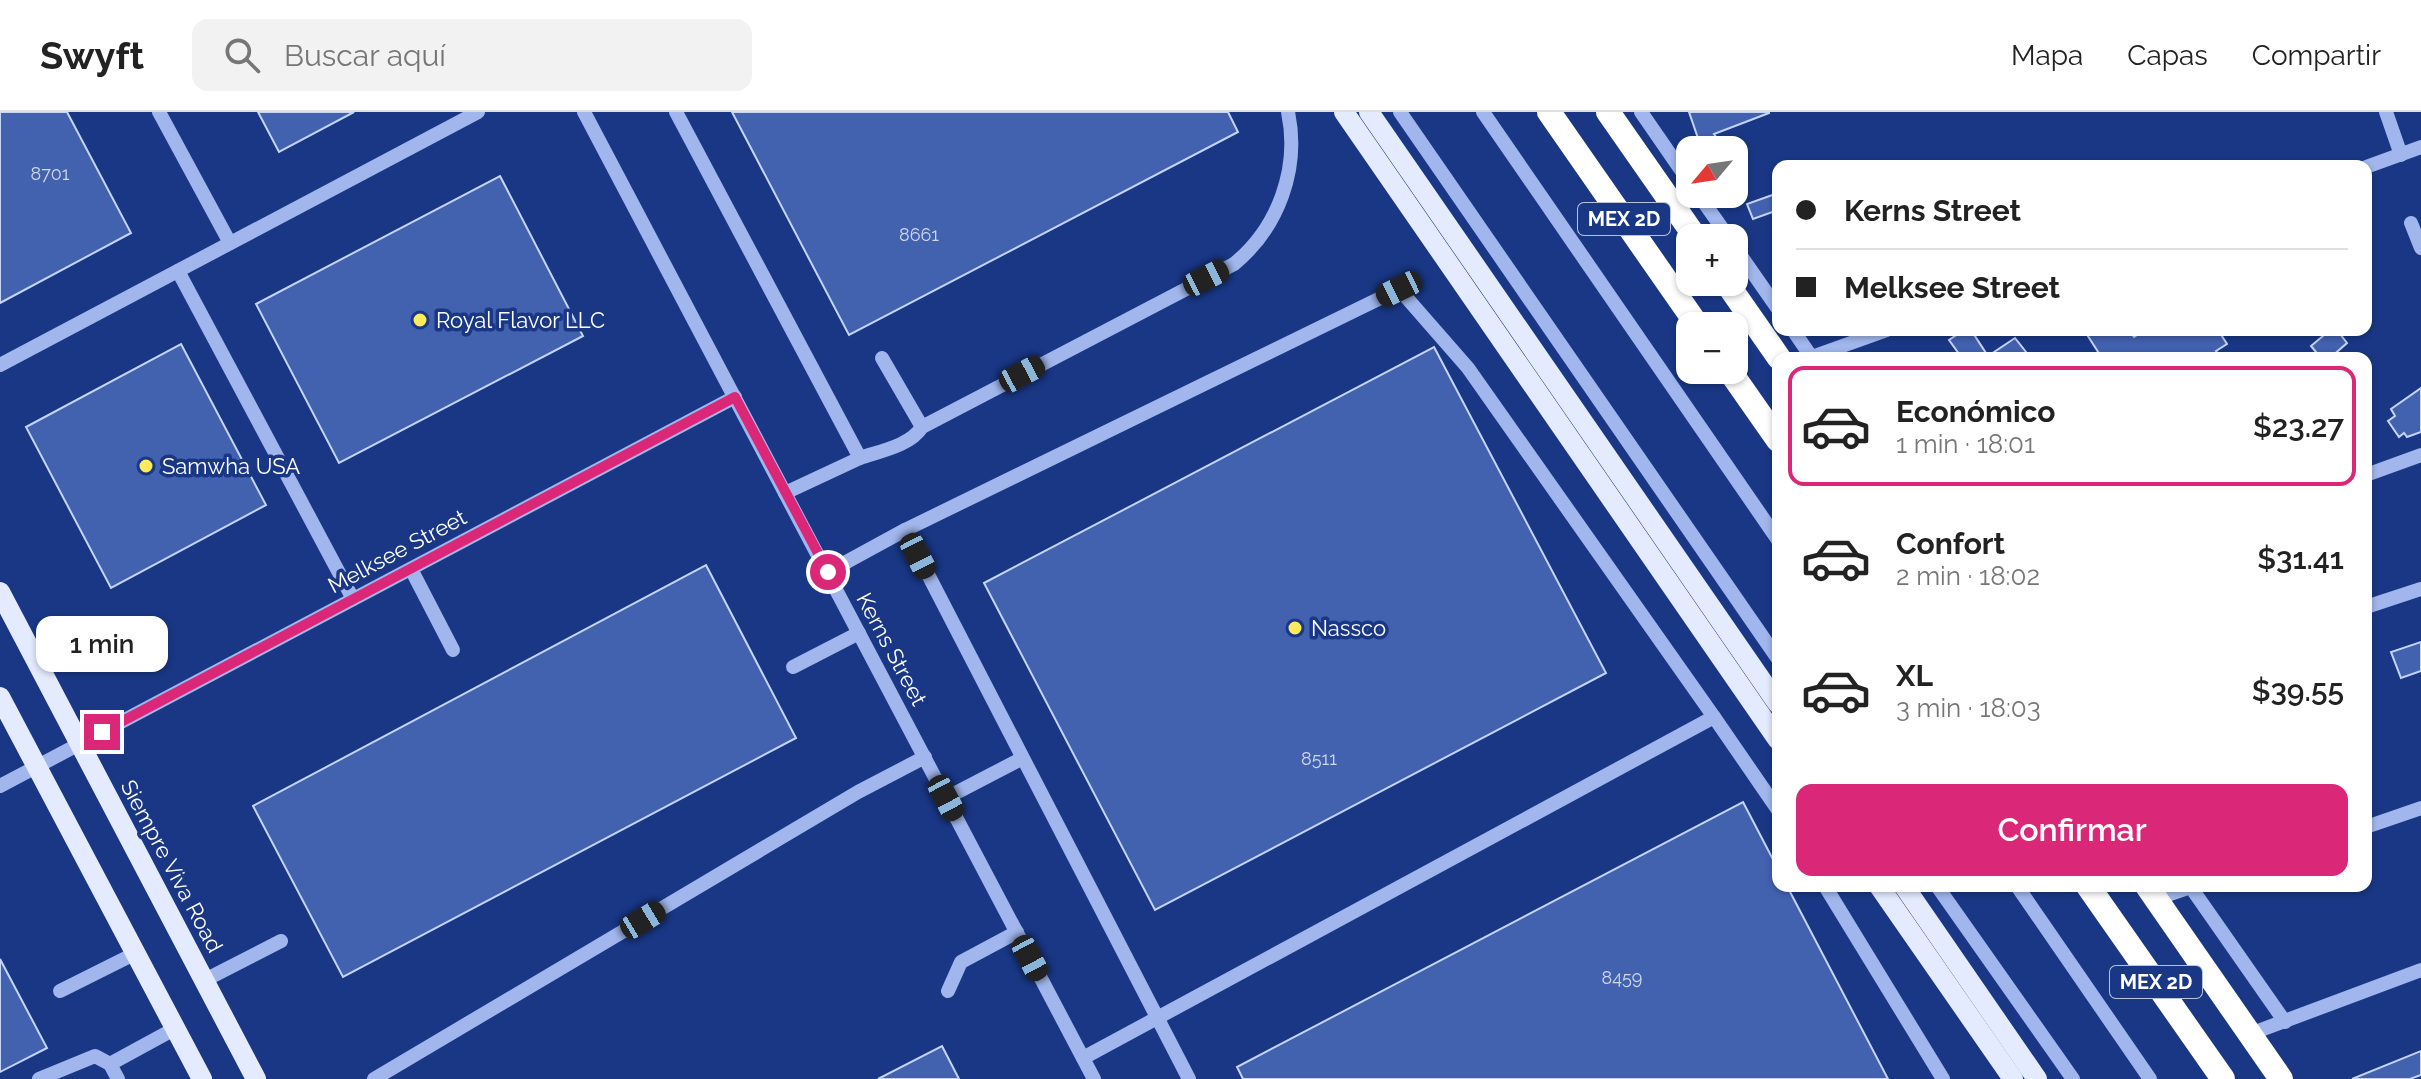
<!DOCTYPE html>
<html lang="es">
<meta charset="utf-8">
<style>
body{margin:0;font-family:Raleway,sans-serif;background:#f2f2f2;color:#222;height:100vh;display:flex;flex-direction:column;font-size:30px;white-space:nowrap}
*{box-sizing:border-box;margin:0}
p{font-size:26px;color:#767676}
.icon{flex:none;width:44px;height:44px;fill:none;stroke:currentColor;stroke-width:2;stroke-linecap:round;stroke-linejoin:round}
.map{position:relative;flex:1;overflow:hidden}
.side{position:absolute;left:1772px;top:240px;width:600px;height:540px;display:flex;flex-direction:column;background:#fff;border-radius:16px;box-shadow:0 2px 6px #0004}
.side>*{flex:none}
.banner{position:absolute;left:1772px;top:48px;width:600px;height:176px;border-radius:16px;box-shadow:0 2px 6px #0004;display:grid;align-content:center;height:176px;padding:0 24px;background:#fff}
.needle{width:52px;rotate:241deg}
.fabs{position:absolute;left:1676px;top:24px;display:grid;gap:16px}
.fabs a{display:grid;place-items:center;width:72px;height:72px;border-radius:16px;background:#fff;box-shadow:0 2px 6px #0004;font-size:40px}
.end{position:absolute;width:36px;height:36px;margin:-18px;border:10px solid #db2777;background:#fff;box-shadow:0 0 0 4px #fff}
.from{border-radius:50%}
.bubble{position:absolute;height:56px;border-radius:16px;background:#fff;box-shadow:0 2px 6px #0004;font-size:26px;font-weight:600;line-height:56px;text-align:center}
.car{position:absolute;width:24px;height:48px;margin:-24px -12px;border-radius:10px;box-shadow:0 0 6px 2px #0007;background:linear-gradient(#222 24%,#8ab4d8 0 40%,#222 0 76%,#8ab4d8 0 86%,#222 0)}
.banner b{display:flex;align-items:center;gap:28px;height:76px;font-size:30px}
.banner b+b{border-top:2px solid #e0e0e0}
.banner i{width:20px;height:20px;background:#222}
ul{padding:14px 0 0;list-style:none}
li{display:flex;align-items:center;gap:24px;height:120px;margin:0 16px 12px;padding:0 8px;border:4px solid transparent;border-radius:16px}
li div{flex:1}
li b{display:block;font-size:30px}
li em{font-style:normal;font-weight:600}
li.selected{border-color:#db2777}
li>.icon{width:72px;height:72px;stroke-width:1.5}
.action{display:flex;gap:16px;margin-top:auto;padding:16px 24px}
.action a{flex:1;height:92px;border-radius:16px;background:#db2777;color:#fff;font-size:32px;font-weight:600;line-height:92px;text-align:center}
header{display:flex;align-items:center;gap:48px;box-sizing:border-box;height:112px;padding:0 40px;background:#fff;border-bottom:2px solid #e0e0e0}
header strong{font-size:38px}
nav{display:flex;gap:44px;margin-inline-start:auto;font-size:28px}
.search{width:560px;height:72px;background:#f2f2f2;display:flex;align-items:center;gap:20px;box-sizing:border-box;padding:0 28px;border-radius:16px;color:#767676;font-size:30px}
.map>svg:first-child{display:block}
.building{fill:#4261af;stroke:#c5d4f9;stroke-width:2}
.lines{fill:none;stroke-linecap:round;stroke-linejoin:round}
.minor{stroke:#a0b6ec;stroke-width:14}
.major{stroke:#e5ebff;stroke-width:20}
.highway{stroke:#fff;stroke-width:24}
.route{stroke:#db2777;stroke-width:10}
.poi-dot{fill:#ffea5b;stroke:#193785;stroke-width:3}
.labels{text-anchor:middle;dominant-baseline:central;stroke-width:7;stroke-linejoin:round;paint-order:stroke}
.number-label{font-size:18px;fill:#d0d8eb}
.shield{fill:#193785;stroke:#bac3da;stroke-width:2}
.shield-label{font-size:20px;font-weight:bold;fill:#fff}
.poi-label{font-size:22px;fill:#fff;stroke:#193785;text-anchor:start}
.street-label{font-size:22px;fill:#fff;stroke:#193785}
</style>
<header>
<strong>Swyft</strong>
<div class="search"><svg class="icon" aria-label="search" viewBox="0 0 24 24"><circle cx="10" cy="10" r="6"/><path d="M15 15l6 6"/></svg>Buscar aquí</div>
<nav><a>Mapa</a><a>Capas</a><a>Compartir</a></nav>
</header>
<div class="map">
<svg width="2421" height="967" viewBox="0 0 2421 967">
<rect width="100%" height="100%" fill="#193785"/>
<g class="building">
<path d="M 0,0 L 67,0 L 131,121 L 0,191 Z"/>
<path d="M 258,0 L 354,0 L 279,40 Z"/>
<path d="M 732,0 L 1228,0 L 1238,20 L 849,223 Z"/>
<path d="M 1689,0 L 1769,0 L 1769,1 L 1714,22 L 1725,38 L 1702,38 Z"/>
<path d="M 500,64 L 583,224 L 339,351 L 256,192 Z"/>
<path d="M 1778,81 L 1778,98 L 1753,107 L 1747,92 Z"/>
<path d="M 1964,218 L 1971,218 L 1988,244 L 2015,226 L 2026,240 L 2017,246 L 1962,246 L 1949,228 Z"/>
<path d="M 2084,218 L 2129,218 L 2134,225 L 2145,218 L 2218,218 L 2227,232 L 2216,239 L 2221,246 L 2102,246 Z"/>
<path d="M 2330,218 L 2337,218 L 2347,231 L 2330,246 L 2321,246 L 2311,234 Z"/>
<path d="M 181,232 L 266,393 L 111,476 L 26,315 Z"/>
<path d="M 1434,235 L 1606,561 L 1155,798 L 984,471 Z"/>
<path d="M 2421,276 L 2421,320 L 2407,325 L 2404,321 L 2399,325 L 2388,309 L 2395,304 L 2391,297 Z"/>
<path d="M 706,453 L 796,626 L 343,865 L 253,694 Z"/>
<path d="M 2421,530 L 2421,559 L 2401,566 L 2391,540 Z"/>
<path d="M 1743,690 L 1778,757 L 1778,774 L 1787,774 L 1888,967 L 1243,967 L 1237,955 Z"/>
<path d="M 0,847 L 47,936 L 0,960 Z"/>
<path d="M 942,934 L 959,967 L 878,967 Z"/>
<path d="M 2421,939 L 2421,963 L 2410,967 L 2352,967 Z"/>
</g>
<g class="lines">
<g class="minor">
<path d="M 159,0 L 230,131"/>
<path d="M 584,0 L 1094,967"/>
<path d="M 676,0 L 860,346 L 785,381"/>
<path d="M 1400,0 L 1778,547"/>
<path d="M 1483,0 L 1778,428"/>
<path d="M 1641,0 L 1690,71"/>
<path d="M 2386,0 L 2401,43"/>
<path d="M 2366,55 L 2421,35"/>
<path d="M 1698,82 L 1729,126"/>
<path d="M 2411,111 L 2421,136"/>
<path d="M 1734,134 L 1778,197"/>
<path d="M 178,159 L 353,487"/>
<path d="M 1793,218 L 1812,246"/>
<path d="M 882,246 L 922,315"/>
<path d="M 1809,246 L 1887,218"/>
<path d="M 0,253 L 478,0"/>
<path d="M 860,346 C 880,339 910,334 922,315 L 1234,152 C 1278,116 1300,57 1288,0"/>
<path d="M 2366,363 L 2421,343"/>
<path d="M 905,418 L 1399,177 L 1468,256 L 1714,605"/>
<path d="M 411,457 L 453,538"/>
<path d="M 828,460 L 905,418 L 1189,967"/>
<path d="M 2366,495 L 2421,477"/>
<path d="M 793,555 L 859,521"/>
<path d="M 0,674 L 735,285"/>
<path d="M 946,686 L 1021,647"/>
<path d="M 2366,715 L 2421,696"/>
<path d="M 1825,774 L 1943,967"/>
<path d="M 1937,774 L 2073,967"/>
<path d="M 2017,774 L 2150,967"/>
<path d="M 2190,774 L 2285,910"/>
<path d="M 2156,787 L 2194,774"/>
<path d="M 205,868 L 281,829"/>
<path d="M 60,879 L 136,841"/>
<path d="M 948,879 L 961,850 L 1017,820"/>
<path d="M 2250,922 L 2421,858"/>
<path d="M 1083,946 L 1714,605 L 1778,698"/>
<path d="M 110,952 L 176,916"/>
<path d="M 39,967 L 95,944 L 110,952 L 118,967"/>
<path d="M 374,967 L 858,680 L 925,645"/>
</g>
<g class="major">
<path d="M 1344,0 L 1778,628"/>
<path d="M 1369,0 L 1778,592"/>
<path d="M 0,480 L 256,967"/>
<path d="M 0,585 L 202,967"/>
<path d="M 1879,774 L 2013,967"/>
<path d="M 1904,774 L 2037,967"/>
</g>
<g class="highway">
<path d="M 1549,0 L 1698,214"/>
<path d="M 1608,0 L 1696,126"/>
<path d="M 1726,170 L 1779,246"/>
<path d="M 1729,258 L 1778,328"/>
<path d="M 2088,774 L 2223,967"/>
<path d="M 2147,774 L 2281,967"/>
</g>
</g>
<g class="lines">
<path class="route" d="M 102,620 L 735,285 L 828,460"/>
</g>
<g class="poi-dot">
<circle cx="420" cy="208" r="8"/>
<circle cx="146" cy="354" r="8"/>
<circle cx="1295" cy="516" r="8"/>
</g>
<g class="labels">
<g class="number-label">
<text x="50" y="61">8701</text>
<text x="919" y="122">8661</text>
<text x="1319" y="646">8511</text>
<text x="1622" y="865">8459</text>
</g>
<g class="shield">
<rect x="1578" y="91" width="92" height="32" rx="6"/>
<rect x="2110" y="854" width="92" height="32" rx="6"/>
</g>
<g class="shield-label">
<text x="1624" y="107">MEX 2D</text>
<text x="2156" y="870">MEX 2D</text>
</g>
<g class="poi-label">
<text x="436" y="208">Royal Flavor LLC</text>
<text x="162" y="354">Samwha USA</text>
<text x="1311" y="516">Nassco</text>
</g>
<g class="street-label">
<text transform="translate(397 439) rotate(-28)">Melksee Street</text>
<text transform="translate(892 537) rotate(62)">Kerns Street</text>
<text transform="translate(172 754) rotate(62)">Siempre Viva Road</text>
</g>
</g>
</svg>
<div class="fabs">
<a><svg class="needle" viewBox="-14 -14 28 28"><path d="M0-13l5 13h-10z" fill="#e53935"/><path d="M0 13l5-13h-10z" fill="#767676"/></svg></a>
<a>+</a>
<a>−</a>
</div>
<i class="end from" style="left:828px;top:460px"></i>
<i class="end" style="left:102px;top:620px"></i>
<div class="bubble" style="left:36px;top:504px;width:132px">1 min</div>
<i class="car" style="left:1206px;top:166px;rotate:63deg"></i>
<i class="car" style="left:1399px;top:177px;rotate:244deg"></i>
<i class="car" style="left:1022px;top:262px;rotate:62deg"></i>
<i class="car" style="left:918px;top:444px;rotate:153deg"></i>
<i class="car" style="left:946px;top:686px;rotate:152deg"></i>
<i class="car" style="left:643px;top:808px;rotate:59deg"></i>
<i class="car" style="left:1030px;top:846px;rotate:152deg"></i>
<div class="banner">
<b><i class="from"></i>Kerns Street</b>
<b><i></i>Melksee Street</b>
</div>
<section class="side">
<ul>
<li class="selected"><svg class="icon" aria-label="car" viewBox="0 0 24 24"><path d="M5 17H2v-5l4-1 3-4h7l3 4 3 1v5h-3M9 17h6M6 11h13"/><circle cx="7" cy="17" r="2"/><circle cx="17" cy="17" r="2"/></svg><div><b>Económico</b><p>1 min · 18:01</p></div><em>$23.27</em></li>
<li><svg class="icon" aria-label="car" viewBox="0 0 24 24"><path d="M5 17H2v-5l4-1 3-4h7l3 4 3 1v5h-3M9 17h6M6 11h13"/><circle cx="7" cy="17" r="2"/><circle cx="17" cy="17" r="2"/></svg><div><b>Confort</b><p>2 min · 18:02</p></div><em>$31.41</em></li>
<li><svg class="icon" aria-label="car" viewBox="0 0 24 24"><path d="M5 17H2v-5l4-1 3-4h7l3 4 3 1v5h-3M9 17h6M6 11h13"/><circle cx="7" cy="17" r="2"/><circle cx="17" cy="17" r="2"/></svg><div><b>XL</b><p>3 min · 18:03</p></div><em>$39.55</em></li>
</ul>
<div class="action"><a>Confirmar</a></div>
</section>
</div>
